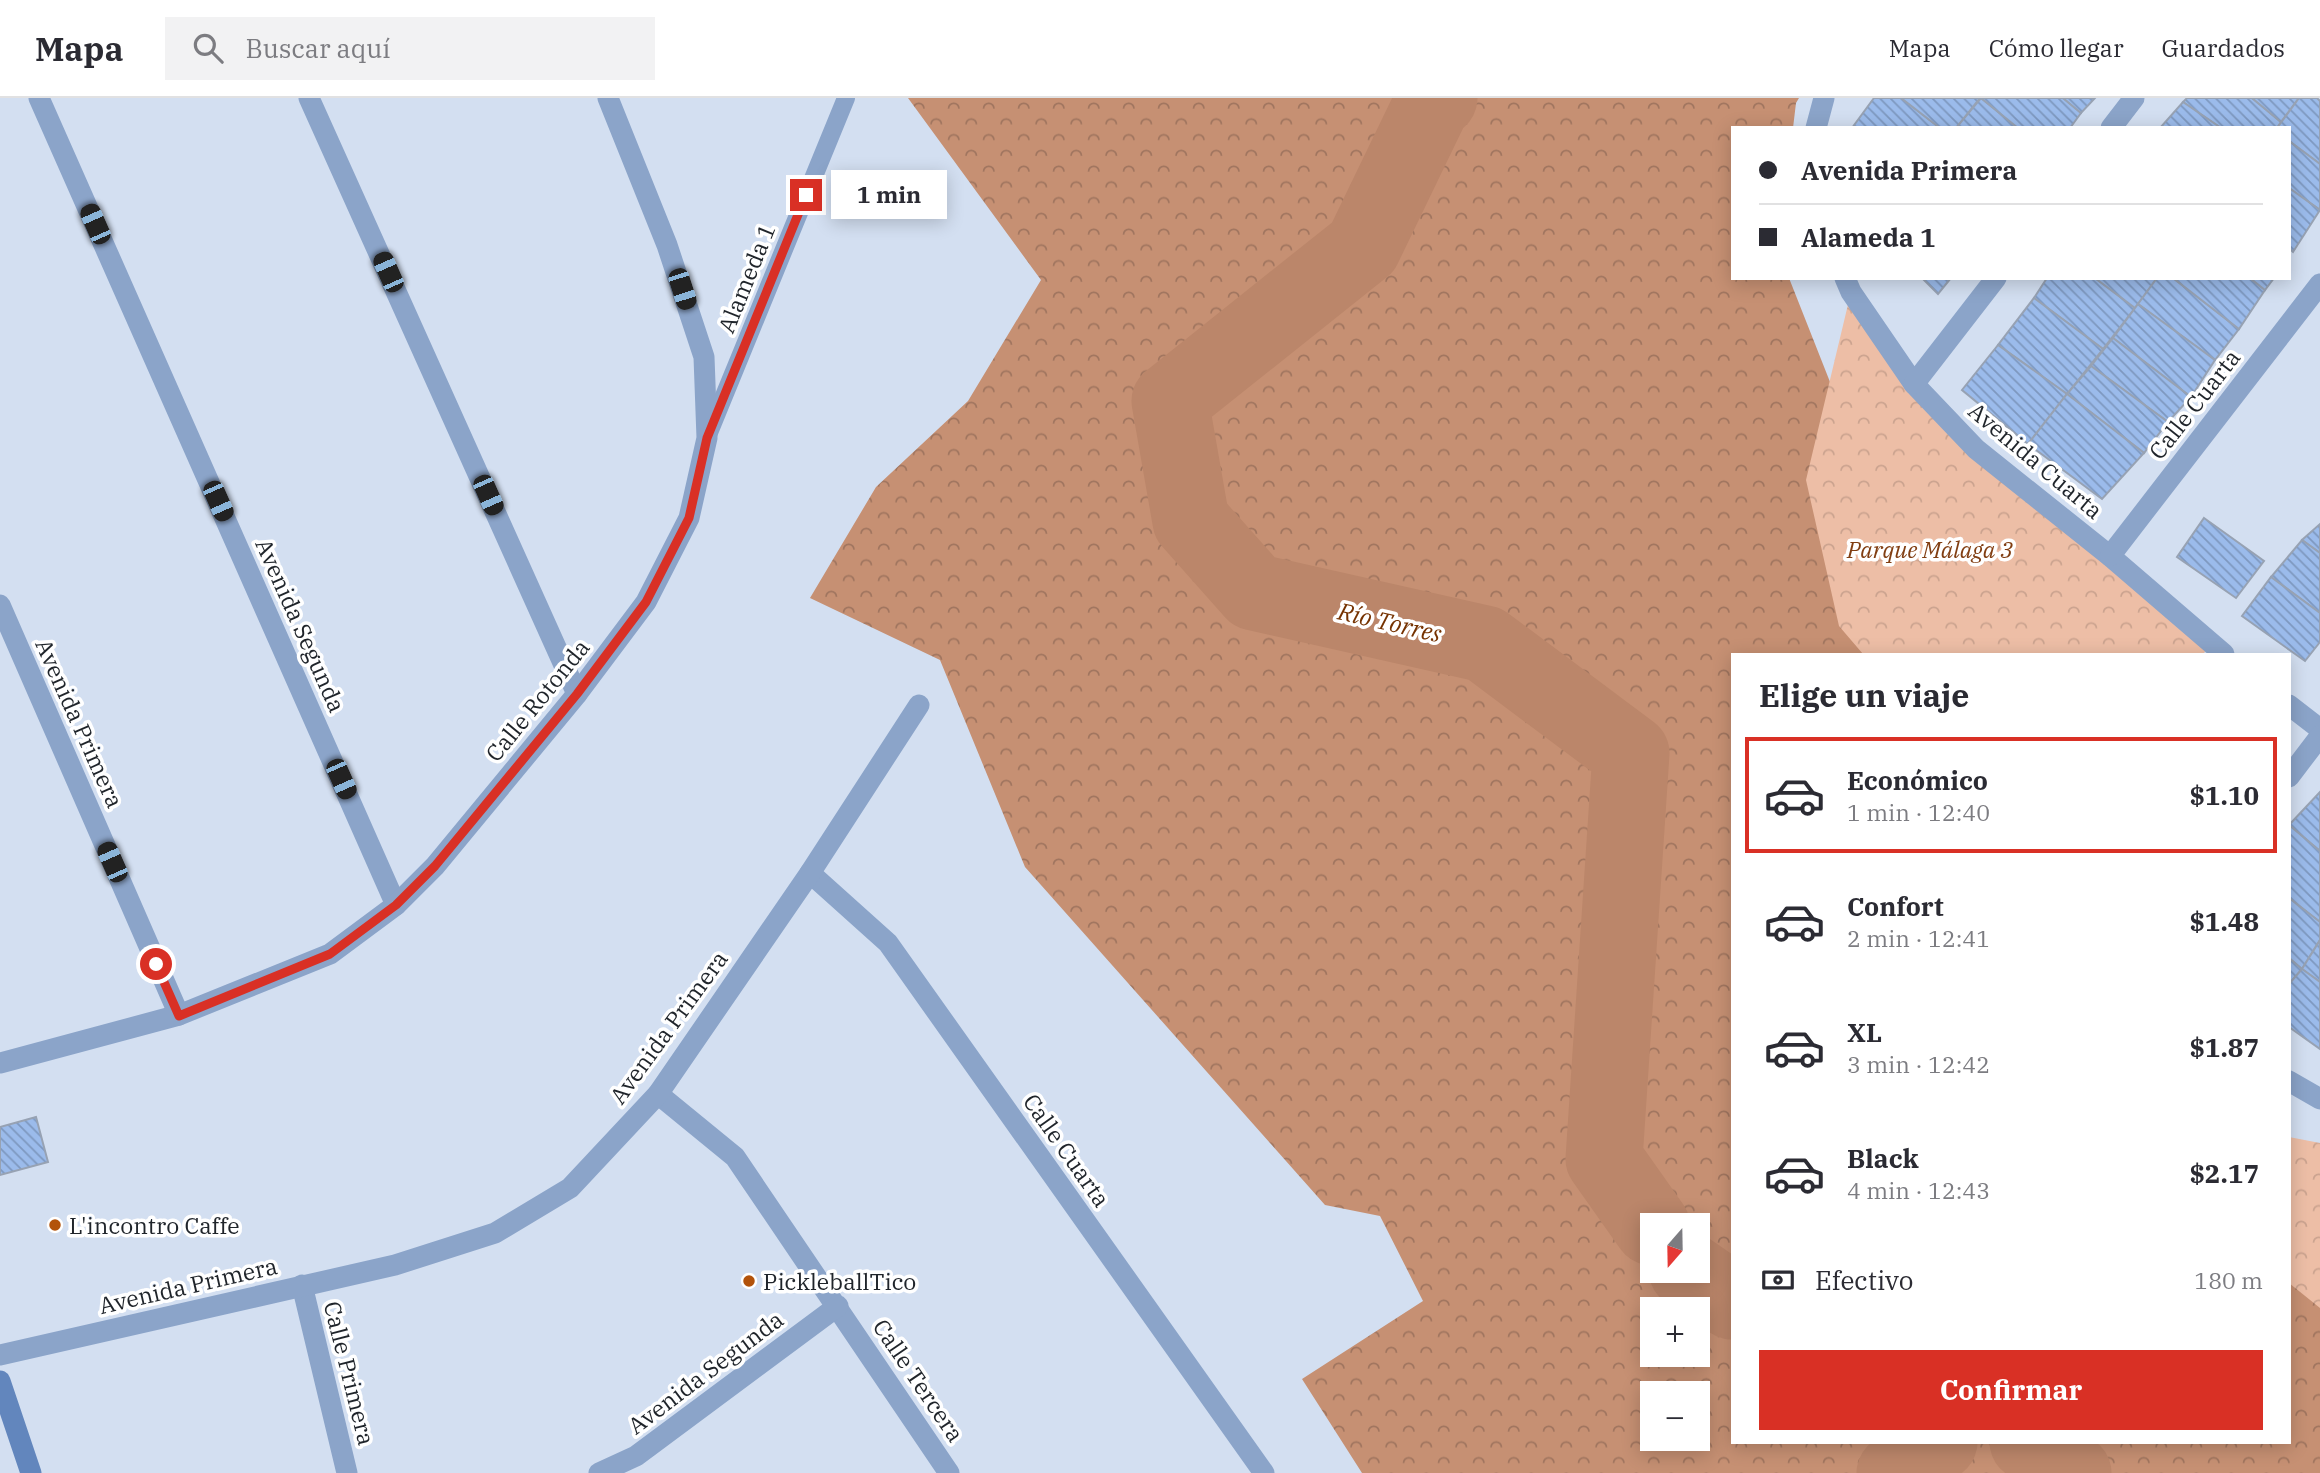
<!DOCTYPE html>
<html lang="es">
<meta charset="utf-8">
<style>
body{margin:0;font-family:"IBM Plex Serif",serif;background:#f2f2f3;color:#2b2b33;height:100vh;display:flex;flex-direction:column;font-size:26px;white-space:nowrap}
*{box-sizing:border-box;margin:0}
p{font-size:23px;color:#7c7c81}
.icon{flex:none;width:38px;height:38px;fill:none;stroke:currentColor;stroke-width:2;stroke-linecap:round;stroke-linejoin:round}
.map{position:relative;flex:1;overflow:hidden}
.details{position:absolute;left:1731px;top:555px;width:560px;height:791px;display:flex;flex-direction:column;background:#fff;border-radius:0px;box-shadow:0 4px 18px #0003}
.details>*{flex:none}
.hud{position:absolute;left:1731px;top:28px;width:560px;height:154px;border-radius:0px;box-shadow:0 4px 18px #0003;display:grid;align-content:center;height:154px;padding:0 28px;background:#fff}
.needle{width:46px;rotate:200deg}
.fabs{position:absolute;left:1640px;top:1115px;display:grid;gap:14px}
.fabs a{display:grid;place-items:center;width:70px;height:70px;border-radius:0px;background:#fff;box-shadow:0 4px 18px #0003;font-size:35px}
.end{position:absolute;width:32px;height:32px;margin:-16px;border:9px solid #d93025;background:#fff;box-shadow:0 0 0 4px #fff}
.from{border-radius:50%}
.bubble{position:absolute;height:49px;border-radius:0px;background:#fff;box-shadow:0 4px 18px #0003;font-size:23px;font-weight:700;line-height:49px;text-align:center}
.car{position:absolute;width:21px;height:42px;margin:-21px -10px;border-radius:9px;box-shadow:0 0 5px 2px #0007;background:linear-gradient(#222 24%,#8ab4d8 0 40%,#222 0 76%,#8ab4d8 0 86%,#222 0)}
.hud b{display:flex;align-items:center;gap:24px;height:66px;font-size:26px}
.hud b+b{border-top:2px solid #e1e1e2}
.hud i{width:18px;height:18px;background:#2b2b33}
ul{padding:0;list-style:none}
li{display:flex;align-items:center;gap:21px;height:116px;margin:0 14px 10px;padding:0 14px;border:4px solid transparent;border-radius:0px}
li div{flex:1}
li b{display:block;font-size:26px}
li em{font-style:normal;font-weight:700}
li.on{border-color:#d93025}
li>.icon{width:63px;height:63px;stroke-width:1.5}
h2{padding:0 28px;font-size:32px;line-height:84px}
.pay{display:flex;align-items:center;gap:18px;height:77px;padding:0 28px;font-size:26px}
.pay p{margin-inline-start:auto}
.action{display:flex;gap:14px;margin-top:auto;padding:14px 28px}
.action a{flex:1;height:80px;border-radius:0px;background:#d93025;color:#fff;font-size:28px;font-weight:700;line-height:80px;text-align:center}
header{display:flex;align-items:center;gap:42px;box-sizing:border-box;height:98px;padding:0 35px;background:#fff;border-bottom:2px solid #e1e1e2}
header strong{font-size:33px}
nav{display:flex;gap:38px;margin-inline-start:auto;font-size:24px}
.search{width:490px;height:63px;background:#f2f2f3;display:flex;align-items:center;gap:18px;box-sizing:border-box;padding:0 24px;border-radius:0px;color:#7c7c81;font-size:26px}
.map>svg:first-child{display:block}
.forest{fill:url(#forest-crowns);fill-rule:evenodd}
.park{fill:url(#park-crowns)}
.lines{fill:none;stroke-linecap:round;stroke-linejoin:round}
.river{stroke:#bb866a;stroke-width:77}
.building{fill:url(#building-back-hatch);stroke:#97a2b3;stroke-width:2}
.service{stroke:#8ba4c9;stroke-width:18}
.minor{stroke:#8ba4c9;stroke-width:21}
.secondary{stroke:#6286bd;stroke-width:21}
.route{stroke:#d93025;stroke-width:9}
.poi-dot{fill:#b2520a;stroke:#fff;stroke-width:2.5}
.labels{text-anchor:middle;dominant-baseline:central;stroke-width:7;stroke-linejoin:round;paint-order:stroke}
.street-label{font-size:23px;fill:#1f242a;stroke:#fff}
.park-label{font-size:23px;font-style:italic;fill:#813e12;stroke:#fff}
.poi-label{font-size:23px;fill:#1f242a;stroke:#fff;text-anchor:start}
.water-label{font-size:24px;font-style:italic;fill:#753201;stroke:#fff}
</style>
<header>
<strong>Mapa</strong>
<div class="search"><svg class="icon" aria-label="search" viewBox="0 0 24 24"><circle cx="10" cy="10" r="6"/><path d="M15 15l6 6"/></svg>Buscar aquí</div>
<nav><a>Mapa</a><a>Cómo llegar</a><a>Guardados</a></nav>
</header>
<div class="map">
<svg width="2320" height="1375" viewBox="0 0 2320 1375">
<defs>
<pattern id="forest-crowns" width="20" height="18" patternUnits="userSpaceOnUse" patternTransform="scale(1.75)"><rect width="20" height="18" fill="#c69073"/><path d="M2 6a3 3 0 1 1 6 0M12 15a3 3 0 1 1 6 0" fill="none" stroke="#a0755f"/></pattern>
<pattern id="park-crowns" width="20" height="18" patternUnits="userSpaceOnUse" patternTransform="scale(1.75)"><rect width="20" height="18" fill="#edbea6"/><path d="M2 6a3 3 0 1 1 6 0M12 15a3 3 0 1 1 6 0" fill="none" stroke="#cba38f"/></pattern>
<pattern id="building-back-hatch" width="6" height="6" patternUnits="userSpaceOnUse" patternTransform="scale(1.75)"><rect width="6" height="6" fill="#9bbbeb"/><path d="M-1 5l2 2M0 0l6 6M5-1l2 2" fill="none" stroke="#7e98bf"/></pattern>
</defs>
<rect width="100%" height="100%" fill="#d3dff1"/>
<path class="forest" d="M 908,0 L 1799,0 L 1796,5 L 1793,30 L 1732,30 L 1732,180 L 1789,180 L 1860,360 L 2056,556 L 1732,556 L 1732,1344 L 2289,1344 L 2289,1098 L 2320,1119 L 2320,1375 L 1362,1375 L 1302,1281 L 1423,1203 L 1380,1118 L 1325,1107 L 1025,769 L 940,562 L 810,500 L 876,389 L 968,303 L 1041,182 ZM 1652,1127 L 1698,1127 L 1698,1172 L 1652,1172 ZM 1652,1211 L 1698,1211 L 1698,1256 L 1652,1256 ZM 1652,1295 L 1698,1295 L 1698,1340 L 1652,1340 Z"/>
<g class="park">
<path d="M 1851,194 L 1914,286 L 2211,547 L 2203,556 L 1863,556 L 1839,528 L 1806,382 Z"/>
<path d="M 2289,1039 L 2320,1045 L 2320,1210 L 2289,1185 Z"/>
</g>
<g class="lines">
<g class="river">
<path d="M 1439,0 L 1432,6 L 1363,149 L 1170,303 L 1191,423 L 1254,494 L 1485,546 L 1631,655 L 1604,1061 L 1652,1129"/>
<path d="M 1687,1172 L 1732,1203"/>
<path d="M 2028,1344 L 2073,1375"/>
<path d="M 1895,1375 L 1939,1344"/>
</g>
</g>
<g class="building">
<path d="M 1874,0 L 1901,0 L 1940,30 L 1852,30 Z"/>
<path d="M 1901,0 L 1980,0 L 1956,30 L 1940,30 Z"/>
<path d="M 1981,0 L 2018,30 L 1956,30 Z"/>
<path d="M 1981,0 L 2063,0 L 2081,15 L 2070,30 L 2018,30 Z"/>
<path d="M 2063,0 L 2095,0 L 2081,15 Z"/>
<path d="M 2187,0 L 2252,0 L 2281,24 L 2277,30 L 2221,30 L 2183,4 Z"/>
<path d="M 2252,0 L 2299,0 L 2281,24 Z"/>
<path d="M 2299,0 L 2317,0 L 2320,3 L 2320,66 L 2289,43 L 2289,30 L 2277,30 Z"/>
<path d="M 2183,4 L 2221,30 L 2160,30 Z"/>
<path d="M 2289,43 L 2320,66 L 2320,112 L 2289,90 Z"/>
<path d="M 2289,90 L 2320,112 L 2293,154 L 2289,150 Z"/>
<path d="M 1922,180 L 1951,180 L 1938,196 Z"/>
<path d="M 2047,180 L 2095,180 L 2135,210 L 2103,251 L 2034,200 Z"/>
<path d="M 2095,180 L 2157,180 L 2135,210 Z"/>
<path d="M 2157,180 L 2173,180 L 2239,231 L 2215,262 L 2138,206 Z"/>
<path d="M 2173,180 L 2250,180 L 2265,192 L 2239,231 Z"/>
<path d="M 2250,180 L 2274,180 L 2265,192 Z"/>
<path d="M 2034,200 L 2103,251 L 2067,296 L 1998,247 Z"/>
<path d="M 2138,206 L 2215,262 L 2191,299 L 2113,240 Z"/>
<path d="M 2113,240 L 2191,299 L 2168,324 L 2091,268 Z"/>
<path d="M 1998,247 L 2067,296 L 2028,346 L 1962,292 Z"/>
<path d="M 2091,268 L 2168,324 L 2144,355 L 2067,296 Z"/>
<path d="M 2067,296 L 2144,355 L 2102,401 L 2028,346 Z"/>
<path d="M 2204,420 L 2264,463 L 2236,500 L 2177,459 Z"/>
<path d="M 2320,426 L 2320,455 L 2302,442 Z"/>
<path d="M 2302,442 L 2320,455 L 2320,515 L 2271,479 Z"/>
<path d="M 2271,479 L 2320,515 L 2320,544 L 2305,563 L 2242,518 Z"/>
<path d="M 2320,694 L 2320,753 L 2289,727 Z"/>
<path d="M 2289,727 L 2320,753 L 2320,824 L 2289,800 Z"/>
<path d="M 2289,800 L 2320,824 L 2320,842 L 2302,871 L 2289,860 Z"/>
<path d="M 2320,842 L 2320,884 L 2302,871 Z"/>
<path d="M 2289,860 L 2302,871 L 2289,886 Z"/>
<path d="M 2302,871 L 2320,884 L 2320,951 L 2289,929 L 2289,886 Z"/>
<path d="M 36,1019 L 48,1064 L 0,1077 L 0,1029 Z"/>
</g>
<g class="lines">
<path class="service" d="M 708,337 L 846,0"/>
<g class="minor">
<path d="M 39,0 L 396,807"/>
<path d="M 309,0 L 577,596"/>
<path d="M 1816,30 L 1824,0"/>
<path d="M 2111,30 L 2134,0"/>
<path d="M 1845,180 L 1851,194 L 1914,286 L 1976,351 L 2110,458 L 2224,556"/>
<path d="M 1914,286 L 1996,180"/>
<path d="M 2110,458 L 2320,186"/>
<path d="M 0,507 L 179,917"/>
<path d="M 2289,607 L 2320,631"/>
<path d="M 2289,679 L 2320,638"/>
<path d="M 810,775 L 888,845 L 1264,1375"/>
<path d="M 0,965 L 179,917 L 330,856 L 396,807 L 435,768 L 577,596 L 646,504 L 689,420 L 707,340 L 704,259 L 667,147 L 608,0"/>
<path d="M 2289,983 L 2320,1001"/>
<path d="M 658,996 L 735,1059 L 949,1375"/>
<path d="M 302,1187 L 347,1375"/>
<path d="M 0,1257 L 395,1167 L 495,1135 L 570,1090 L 658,996 L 810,775 L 919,607"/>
<path d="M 599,1375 L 636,1358 L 838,1208"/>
</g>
<path class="secondary" d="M 0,1283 L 31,1375"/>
</g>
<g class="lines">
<path class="route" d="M 156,866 L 179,918 L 330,856 L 396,807 L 435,768 L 577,596 L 646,504 L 689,420 L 707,340 L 806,97"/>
</g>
<g class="poi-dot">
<circle cx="55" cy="1127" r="7"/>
<circle cx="749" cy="1183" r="7"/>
</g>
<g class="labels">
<g class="street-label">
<text transform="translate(746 180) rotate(-68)">Alameda 1</text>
<text transform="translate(2194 306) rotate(-52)">Calle Cuarta</text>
<text transform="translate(2036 362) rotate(40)">Avenida Cuarta</text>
<text transform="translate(301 527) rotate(66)">Avenida Segunda</text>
<text transform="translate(537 602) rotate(-51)">Calle Rotonda</text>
<text transform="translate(80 625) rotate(66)">Avenida Primera</text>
<text transform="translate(668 929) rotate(-54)">Avenida Primera</text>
<text transform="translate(1067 1052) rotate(55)">Calle Cuarta</text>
<text transform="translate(188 1187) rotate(-13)">Avenida Primera</text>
<text transform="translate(705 1274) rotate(-37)">Avenida Segunda</text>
<text transform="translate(350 1275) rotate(76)">Calle Primera</text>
<text transform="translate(919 1282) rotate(56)">Calle Tercera</text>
</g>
<g class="park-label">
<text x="1930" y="451">Parque Málaga 3</text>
</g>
<g class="poi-label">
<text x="69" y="1127">L'incontro Caffe</text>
<text x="763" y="1183">PickleballTico</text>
</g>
<g class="water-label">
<text transform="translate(1390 524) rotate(13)">Río Torres</text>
</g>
</g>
</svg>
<div class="fabs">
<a><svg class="needle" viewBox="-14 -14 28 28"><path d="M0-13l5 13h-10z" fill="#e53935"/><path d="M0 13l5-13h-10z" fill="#7c7c81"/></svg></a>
<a>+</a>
<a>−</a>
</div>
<i class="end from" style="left:156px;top:866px"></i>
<i class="end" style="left:806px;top:97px"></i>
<div class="bubble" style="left:831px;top:72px;width:116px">1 min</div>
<i class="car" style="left:95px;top:126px;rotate:336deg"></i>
<i class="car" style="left:388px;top:174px;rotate:336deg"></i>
<i class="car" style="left:682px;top:191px;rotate:162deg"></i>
<i class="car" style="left:488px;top:397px;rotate:156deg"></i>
<i class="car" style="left:218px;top:403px;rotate:156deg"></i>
<i class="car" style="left:341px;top:681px;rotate:156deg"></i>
<i class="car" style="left:112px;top:764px;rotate:336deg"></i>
<div class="hud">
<b><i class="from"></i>Avenida Primera</b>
<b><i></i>Alameda 1</b>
</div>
<section class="details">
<h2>Elige un viaje</h2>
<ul>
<li class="on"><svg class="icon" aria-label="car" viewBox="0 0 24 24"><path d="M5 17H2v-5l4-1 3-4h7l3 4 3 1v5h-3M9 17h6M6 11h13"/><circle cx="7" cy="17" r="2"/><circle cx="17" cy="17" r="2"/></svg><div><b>Económico</b><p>1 min · 12:40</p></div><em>$1.10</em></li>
<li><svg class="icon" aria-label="car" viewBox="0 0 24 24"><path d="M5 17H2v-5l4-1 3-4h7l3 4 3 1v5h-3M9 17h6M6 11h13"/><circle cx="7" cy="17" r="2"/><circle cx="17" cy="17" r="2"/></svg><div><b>Confort</b><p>2 min · 12:41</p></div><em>$1.48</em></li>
<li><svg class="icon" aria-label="car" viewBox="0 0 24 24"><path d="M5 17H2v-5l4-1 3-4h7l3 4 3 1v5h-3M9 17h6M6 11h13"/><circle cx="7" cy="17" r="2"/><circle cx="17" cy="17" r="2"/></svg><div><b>XL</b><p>3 min · 12:42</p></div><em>$1.87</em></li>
<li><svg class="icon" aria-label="car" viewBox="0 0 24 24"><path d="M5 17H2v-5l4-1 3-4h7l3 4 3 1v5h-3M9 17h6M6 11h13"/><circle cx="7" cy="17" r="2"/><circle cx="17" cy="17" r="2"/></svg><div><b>Black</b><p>4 min · 12:43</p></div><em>$2.17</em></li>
</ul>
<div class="pay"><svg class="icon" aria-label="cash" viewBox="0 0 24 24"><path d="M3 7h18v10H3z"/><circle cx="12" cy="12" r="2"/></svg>Efectivo<p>180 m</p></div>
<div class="action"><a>Confirmar</a></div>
</section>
</div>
